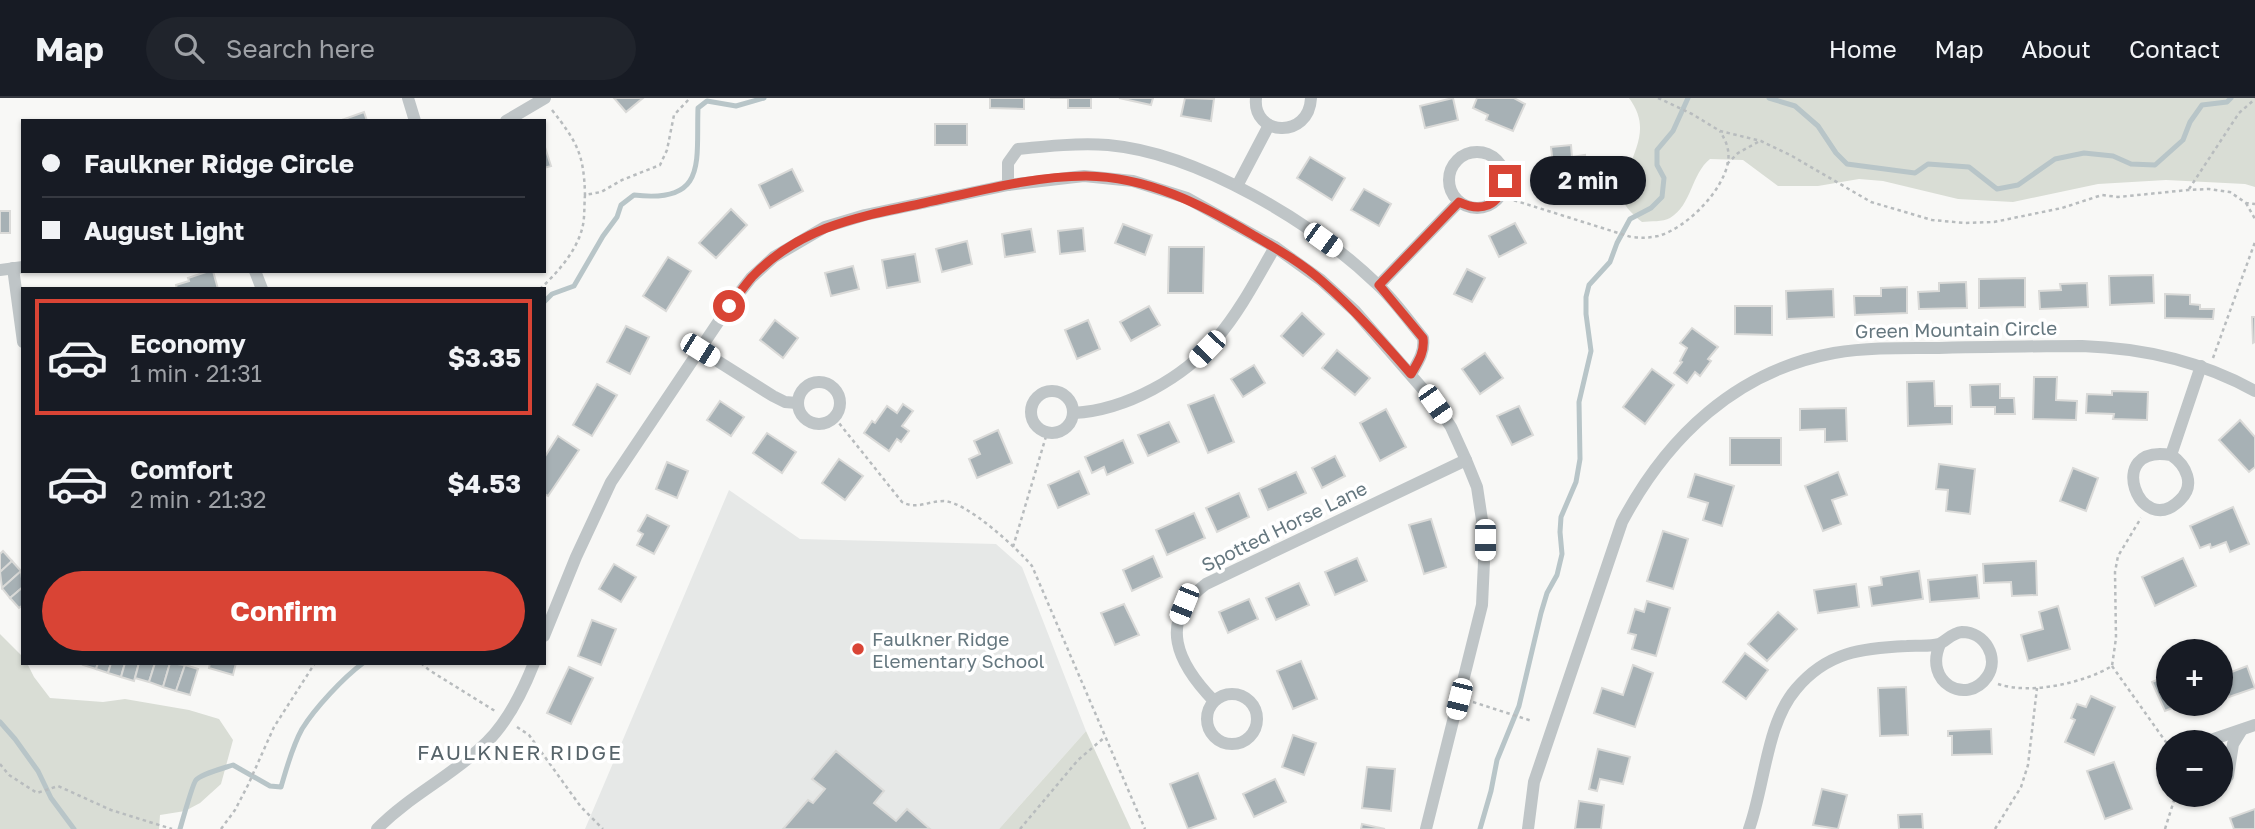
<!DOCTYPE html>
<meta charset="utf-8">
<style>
body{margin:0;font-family:"Golos Text",sans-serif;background:#20242c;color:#f1f3f6;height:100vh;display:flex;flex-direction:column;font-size:26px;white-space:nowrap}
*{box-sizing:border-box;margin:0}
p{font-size:23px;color:#9ea1a6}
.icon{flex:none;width:38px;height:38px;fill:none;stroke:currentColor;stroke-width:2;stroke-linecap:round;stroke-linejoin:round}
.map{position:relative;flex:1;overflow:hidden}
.side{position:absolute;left:21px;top:189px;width:525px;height:378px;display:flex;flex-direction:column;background:#171b24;border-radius:0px;box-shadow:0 2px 5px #0004}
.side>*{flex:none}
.banner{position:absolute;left:21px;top:21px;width:525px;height:154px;border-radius:0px;box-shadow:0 2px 5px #0004;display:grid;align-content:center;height:154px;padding:0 21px;background:#171b24}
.buttons{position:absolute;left:2156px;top:541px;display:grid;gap:14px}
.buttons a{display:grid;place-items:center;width:77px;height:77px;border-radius:50%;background:#171b24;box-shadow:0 2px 5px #0004;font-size:35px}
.end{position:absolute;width:32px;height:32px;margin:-16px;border:9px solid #d94435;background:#fff;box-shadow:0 0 0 4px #fff}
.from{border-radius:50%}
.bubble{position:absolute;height:49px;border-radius:24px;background:#171b24;box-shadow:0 2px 5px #0004;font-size:23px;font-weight:700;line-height:49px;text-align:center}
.car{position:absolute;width:21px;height:42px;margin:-21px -10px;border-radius:9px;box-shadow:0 0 5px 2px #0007;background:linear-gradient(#fff 24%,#345 0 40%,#fff 0 76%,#345 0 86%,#fff 0)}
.banner b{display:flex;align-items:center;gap:24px;height:66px;font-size:26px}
.banner b+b{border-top:2px solid #363941}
.banner i{width:18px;height:18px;background:#f1f3f6}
ul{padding:12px 0 0;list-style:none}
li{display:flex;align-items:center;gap:21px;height:116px;margin:0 14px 10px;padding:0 7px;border:4px solid transparent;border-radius:0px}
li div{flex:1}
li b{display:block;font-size:26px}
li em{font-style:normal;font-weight:700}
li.selected{border-color:#d94435}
li>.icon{width:63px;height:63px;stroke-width:1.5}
.button{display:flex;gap:14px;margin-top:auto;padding:14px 21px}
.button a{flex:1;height:80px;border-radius:42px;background:#d94435;color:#fff;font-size:28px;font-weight:700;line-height:80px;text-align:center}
header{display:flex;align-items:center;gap:42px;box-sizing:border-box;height:98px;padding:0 35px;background:#171b24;border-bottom:2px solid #363941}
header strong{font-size:33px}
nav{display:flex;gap:38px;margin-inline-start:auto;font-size:24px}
.search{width:490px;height:63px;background:#20242c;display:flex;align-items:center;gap:18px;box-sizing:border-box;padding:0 24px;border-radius:38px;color:#9ea1a6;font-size:26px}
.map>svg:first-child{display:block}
.built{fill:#e6e8e7}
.green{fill:#d9ddd5}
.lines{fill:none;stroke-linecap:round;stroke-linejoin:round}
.stream{stroke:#b8c5c8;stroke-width:5}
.building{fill:#a7b1b5;stroke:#dadad8;stroke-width:2}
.path{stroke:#b8bcbe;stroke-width:2.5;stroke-dasharray:3.5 3.5;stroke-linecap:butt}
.minor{stroke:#bfc5c7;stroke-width:12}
.route{stroke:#d94435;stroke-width:9}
.poi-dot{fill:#d94435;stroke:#fff;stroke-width:2.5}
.labels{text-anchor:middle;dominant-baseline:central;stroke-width:7;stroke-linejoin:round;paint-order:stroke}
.street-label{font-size:19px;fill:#65777f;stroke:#fff}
.poi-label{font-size:19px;fill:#65777f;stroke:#fff;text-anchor:start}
.neighbourhood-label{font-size:21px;letter-spacing:2px;fill:#57646a;stroke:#fff}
</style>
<header>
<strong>Map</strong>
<div class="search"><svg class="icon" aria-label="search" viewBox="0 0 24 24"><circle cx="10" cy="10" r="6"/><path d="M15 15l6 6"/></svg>Search here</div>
<nav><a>Home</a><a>Map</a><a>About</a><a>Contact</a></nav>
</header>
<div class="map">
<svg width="2255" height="731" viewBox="0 0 2255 731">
<rect width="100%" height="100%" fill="#f8f8f6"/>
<path class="built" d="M 729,392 L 800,441 L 996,446 L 1022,469 L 1086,633 L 999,731 L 585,731 Z"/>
<g class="green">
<path d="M 1629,0 L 2255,0 L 2255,89 L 2245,86 L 2166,82 L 2098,86 L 2013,104 L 1958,101 L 1883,83 L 1859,81 L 1818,88 L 1778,88 L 1743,62 L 1710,61 C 1691,76 1692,107 1670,120 C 1663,124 1650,123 1642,124 C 1632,116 1621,106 1621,93 C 1620,86 1626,78 1628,72 C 1639,44 1648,26 1629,0 Z"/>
<path d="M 0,536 L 23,559 L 23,565 L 27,565 L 34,579 L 50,600 L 103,604 L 125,601 L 189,612 L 219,621 L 233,642 L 221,686 L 200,705 L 185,713 L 160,717 L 159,731 L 0,731 Z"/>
<path d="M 1086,633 L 1131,731 L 999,731 Z"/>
</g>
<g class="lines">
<g class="stream">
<path d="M 1769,0 L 1795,8 L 1818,28 L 1836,55 L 1847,66 L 1915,75 L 1928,66 L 1969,69 L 1997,91 L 2018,87 L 2055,61 L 2084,55 L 2113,58 L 2131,66 L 2155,67 L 2183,42 L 2190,24 L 2202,7 L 2227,4 L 2231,0"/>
<path d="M 544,204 L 552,196 L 574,188 L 603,138 L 617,119 L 621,107 L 634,97 C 708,106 696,63 698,10 L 707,3 L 736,8 L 764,0"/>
<path d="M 0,624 L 15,641 L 38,673 L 51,700 L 74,731"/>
<path d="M 180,731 C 182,724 193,685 196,682 C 201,676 224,670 233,667 L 270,688 L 281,689 C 287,669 292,649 302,631 C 315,610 343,580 363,565"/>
<path d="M 1480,731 L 1491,693 L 1497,662 L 1519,608 L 1541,515 L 1547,495 L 1557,477 L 1562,456 L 1560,434 L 1561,419 L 1576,384 L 1580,361 L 1579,304 L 1591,253 L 1586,216 L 1586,199 L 1589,187 L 1610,164 L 1617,145 L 1630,121 L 1651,110 L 1662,99 L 1664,80 L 1657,67 L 1657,52 L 1673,33 L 1688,0"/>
</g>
</g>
<g class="building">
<path d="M 614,0 L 643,0 L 626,14 Z"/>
<path d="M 990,0 L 1024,0 L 1024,11 L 990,10 Z"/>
<path d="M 1050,0 L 1091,0 L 1091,10 L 1068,10 L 1068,0 Z"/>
<path d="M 1119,0 L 1153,0 L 1151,7 Z"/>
<path d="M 1185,0 L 1214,1 L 1211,23 L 1181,18 Z"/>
<path d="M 1453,0 L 1458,22 L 1425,30 L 1420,8 Z"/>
<path d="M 1477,0 L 1514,0 L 1525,6 L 1513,33 L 1486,22 L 1488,17 L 1473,10 Z"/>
<path d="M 364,14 L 367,23 L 339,23 Z"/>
<rect x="935" y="26" width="32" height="21"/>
<path d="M 544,46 L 551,68 L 544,70 Z"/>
<path d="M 1571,47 L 1572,59 L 1585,57 L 1588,92 L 1578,93 L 1576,83 L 1555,86 L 1551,49 Z"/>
<path d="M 1310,59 L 1345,80 L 1332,102 L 1297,80 Z"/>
<path d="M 792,71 L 803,93 L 770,110 L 759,87 Z"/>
<path d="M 1364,91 L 1391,106 L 1379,128 L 1351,112 Z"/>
<path d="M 731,111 L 747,127 L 716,160 L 699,145 Z"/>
<rect x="0" y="113" width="10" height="22"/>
<path d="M 1515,125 L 1526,145 L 1499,159 L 1489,138 Z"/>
<path d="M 1123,126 L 1152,137 L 1145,157 L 1115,145 Z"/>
<path d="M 1083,130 L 1085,153 L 1060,156 L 1058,133 Z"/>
<path d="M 1031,131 L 1035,154 L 1005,159 L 1002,136 Z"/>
<path d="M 967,143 L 972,166 L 942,174 L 936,151 Z"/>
<path d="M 1169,149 L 1204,149 L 1203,195 L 1168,195 Z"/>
<path d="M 915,156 L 920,184 L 887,190 L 882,162 Z"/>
<path d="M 668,159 L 691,173 L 666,213 L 643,198 Z"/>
<path d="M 853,168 L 859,191 L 831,198 L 825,175 Z"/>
<path d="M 1467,171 L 1485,180 L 1472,204 L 1454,196 Z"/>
<path d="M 209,173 L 213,173 L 218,191 L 177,191 L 176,187 L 189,183 L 188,180 Z"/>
<path d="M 2153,177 L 2154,205 L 2110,207 L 2109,178 Z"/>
<path d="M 2025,180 L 2025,209 L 1979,210 L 1979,181 Z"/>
<path d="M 1966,184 L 1967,210 L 1919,211 L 1918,194 L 1939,193 L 1939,185 Z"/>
<path d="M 2087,185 L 2088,209 L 2040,211 L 2039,193 L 2061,192 L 2060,186 Z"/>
<path d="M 1907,189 L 1907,215 L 1855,217 L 1854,198 L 1881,198 L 1881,190 Z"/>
<path d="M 1833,191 L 1834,219 L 1787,221 L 1786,193 Z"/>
<path d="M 2165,196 L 2190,197 L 2190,206 L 2200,207 L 2200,211 L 2214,211 L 2213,221 L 2165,220 Z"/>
<path d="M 1149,208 L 1160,227 L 1131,243 L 1120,224 Z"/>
<path d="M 1735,208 L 1772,208 L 1772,237 L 1735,236 Z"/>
<path d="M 1302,215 L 1324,236 L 1303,258 L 1281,238 Z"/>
<path d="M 2252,219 L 2255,219 L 2255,244 L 2253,245 Z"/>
<path d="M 775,222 L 798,240 L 783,260 L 760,242 Z"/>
<path d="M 1088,222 L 1100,251 L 1077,261 L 1065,232 Z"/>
<path d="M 626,228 L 649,239 L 630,276 L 607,264 Z"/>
<path d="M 1692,230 L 1718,249 L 1708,261 L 1711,263 L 1700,278 L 1695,274 L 1687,285 L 1674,275 L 1682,264 L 1680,263 L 1687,250 L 1680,245 Z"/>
<path d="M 1337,252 L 1370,280 L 1355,297 L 1322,270 Z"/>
<path d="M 1485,255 L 1503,280 L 1480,296 L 1462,271 Z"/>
<path d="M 1254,267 L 1265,285 L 1243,299 L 1231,281 Z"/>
<path d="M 1652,271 L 1674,287 L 1645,326 L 1623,309 Z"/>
<path d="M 2034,279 L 2057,279 L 2056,302 L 2077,303 L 2076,322 L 2033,321 Z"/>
<path d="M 1934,283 L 1935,308 L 1952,308 L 1952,326 L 1908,328 L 1907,284 Z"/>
<path d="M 597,286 L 617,297 L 592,338 L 573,327 Z"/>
<path d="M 2000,286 L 2000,300 L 2014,300 L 2015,316 L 1995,316 L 1995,309 L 1971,309 L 1970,287 Z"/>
<path d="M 2112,293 L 2148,294 L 2147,322 L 2113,321 L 2114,316 L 2086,315 L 2087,296 L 2112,297 Z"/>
<path d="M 1214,297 L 1234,344 L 1208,355 L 1188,307 Z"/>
<path d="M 720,303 L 744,319 L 731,338 L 707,322 Z"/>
<path d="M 903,306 L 913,313 L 902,328 L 909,333 L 901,344 L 897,341 L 889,353 L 864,335 L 872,323 L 875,325 L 887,308 L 897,315 Z"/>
<path d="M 1519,308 L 1533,337 L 1512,347 L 1497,318 Z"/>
<path d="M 1846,310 L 1847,343 L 1825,344 L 1825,331 L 1800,332 L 1800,311 Z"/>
<path d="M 1386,311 L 1406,349 L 1380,363 L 1360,325 Z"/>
<path d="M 2240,322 L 2255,339 L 2255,369 L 2249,374 L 2219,342 Z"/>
<path d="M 1169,324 L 1179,344 L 1148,358 L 1138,337 Z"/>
<path d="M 998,332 L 1012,365 L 977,380 L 969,361 L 980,356 L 974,343 Z"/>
<path d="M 767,335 L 796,354 L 782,375 L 753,355 Z"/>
<path d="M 558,338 L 579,352 L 548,398 L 544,396 L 544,360 Z"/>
<rect x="1730" y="340" width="51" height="27"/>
<path d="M 1123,342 L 1133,365 L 1107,377 L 1104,369 L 1092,375 L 1085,359 Z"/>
<path d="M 1335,358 L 1345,378 L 1322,390 L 1312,370 Z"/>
<path d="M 839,361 L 863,378 L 845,402 L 822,385 Z"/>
<path d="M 667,364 L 688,373 L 677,400 L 656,391 Z"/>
<path d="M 1939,366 L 1975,371 L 1970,416 L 1946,413 L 1948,392 L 1936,391 Z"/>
<path d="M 2073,370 L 2098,380 L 2086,413 L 2060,403 Z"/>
<path d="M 1079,373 L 1089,396 L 1058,410 L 1048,387 Z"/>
<path d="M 1296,374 L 1306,395 L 1268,412 L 1259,391 Z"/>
<path d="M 1838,374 L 1847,397 L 1832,402 L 1841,426 L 1823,433 L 1805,388 Z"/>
<path d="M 1695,376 L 1734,388 L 1722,428 L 1703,422 L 1708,405 L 1688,399 Z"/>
<path d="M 1239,395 L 1249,419 L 1217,434 L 1206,410 Z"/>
<path d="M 2233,409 L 2249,446 L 2230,454 L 2226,444 L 2211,450 L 2210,446 L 2200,450 L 2190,428 Z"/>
<path d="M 1194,415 L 1205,440 L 1167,457 L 1156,432 Z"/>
<path d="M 647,417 L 669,428 L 654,456 L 637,447 L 643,436 L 638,433 Z"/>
<path d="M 1431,421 L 1446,469 L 1424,476 L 1409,427 Z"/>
<path d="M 1663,433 L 1688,441 L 1673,491 L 1647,483 Z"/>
<path d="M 3,453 L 12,463 L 0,474 L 0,456 Z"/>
<path d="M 1153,458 L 1162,479 L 1132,493 L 1123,472 Z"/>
<path d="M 1357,460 L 1367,483 L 1335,497 L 1325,474 Z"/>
<path d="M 2183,460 L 2196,488 L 2155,508 L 2142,479 Z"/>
<path d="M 12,463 L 21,473 L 2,490 L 0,474 Z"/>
<path d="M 2036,463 L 2037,497 L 2012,498 L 2011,484 L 1984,485 L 1983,466 Z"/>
<path d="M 614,466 L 636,479 L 621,504 L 599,491 Z"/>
<path d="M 21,473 L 23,489 L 10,500 L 2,490 Z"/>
<path d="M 1919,473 L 1923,501 L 1872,508 L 1869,489 L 1882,487 L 1881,479 Z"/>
<path d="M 1977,477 L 1979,500 L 1930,504 L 1928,482 Z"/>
<path d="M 1299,485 L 1309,507 L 1276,522 L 1266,500 Z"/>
<path d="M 1856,486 L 1859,509 L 1818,515 L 1814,492 Z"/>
<path d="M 23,489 L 23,507 L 19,510 L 10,500 Z"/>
<path d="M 1249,501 L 1258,521 L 1228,535 L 1219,514 Z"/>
<path d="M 1647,503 L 1670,510 L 1656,558 L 1632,551 L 1636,537 L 1628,535 L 1635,511 L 1644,514 Z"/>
<path d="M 1124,506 L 1139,537 L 1115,547 L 1101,515 Z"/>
<path d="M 2058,508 L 2070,551 L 2028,563 L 2021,537 L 2043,531 L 2039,514 Z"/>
<path d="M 1778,514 L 1797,531 L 1767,563 L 1748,546 Z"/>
<path d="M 592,522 L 616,531 L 601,567 L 578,558 Z"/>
<path d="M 1745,555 L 1768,572 L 1746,601 L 1723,584 Z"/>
<path d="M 1301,563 L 1317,601 L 1293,611 L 1277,573 Z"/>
<path d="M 84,565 L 98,565 L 96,571 L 83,567 Z"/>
<path d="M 98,565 L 111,565 L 108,575 L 96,571 Z"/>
<path d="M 111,565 L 125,565 L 121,579 L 108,575 Z"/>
<path d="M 125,565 L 139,565 L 134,583 L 121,579 Z"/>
<path d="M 139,565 L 155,565 L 149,584 L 135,580 Z"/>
<path d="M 155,565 L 170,565 L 163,589 L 149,584 Z"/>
<path d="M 170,565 L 185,567 L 176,593 L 163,589 Z"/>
<path d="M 210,565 L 236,565 L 233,577 L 209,570 Z"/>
<path d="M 185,567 L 198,571 L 190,597 L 176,593 Z"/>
<path d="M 1633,567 L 1653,575 L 1635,629 L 1594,615 L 1602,590 L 1623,597 Z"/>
<path d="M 2247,568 L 2255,590 L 2229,599 L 2226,589 L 2221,590 L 2221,578 Z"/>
<path d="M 569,569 L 593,580 L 571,626 L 547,615 Z"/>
<path d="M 2168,577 L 2168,606 L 2182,606 L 2165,613 L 2152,584 Z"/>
<path d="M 1906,589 L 1908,637 L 1880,638 L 1878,590 Z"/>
<path d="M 2091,598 L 2115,609 L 2094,657 L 2065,644 L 2075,622 L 2071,620 L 2077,606 L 2086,609 Z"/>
<path d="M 1991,631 L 1992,656 L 1952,657 L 1952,638 L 1948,638 L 1948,633 Z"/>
<path d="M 1293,637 L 1316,645 L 1304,677 L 1282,669 Z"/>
<path d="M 1598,651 L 1630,659 L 1623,686 L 1600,681 L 1597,693 L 1589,691 Z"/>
<path d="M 836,653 L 884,693 L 874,705 L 896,723 L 907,711 L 930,731 L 783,731 L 808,702 L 813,705 L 825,691 L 812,681 Z"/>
<path d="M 2114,664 L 2132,711 L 2105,721 L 2087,673 Z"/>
<path d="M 1367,669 L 1395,671 L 1391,713 L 1362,710 Z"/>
<path d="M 1198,675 L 1216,721 L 1188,731 L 1170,686 Z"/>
<path d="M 1275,681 L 1286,704 L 1254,719 L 1243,696 Z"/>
<path d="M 1822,691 L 1847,697 L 1838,731 L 1813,727 Z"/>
<path d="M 1579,703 L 1604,707 L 1601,731 L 1575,731 Z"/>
<path d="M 2255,711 L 2255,731 L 2234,731 L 2230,720 Z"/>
<path d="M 1922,716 L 1923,731 L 1899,731 L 1898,717 Z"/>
<path d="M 1362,726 L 1385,731 L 1361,731 Z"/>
</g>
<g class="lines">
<g class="path">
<path d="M 1658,0 L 1692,16 L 1720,33 L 1761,43 L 1792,58 L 1871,104 L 1932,122 L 1965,125 L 1994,124 L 2062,110 L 2102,97 L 2118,99 L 2188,92 L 2209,91 L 2230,94 L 2246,105 L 2255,106"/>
<path d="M 552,12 C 577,44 584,56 585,97"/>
<path d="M 1727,66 L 1738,55 L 1758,44"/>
<path d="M 2189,91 L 2239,15 L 2255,1"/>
<path d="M 1503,94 L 1510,101 L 1631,139 C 1641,140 1649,140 1658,138 C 1687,130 1723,93 1728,64 C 1730,52 1726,43 1720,33"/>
<path d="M 2246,105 L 2255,121"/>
<path d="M 540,191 C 557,175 576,154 582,131 C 585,121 584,108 585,97 L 601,94 L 622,82 L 660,67 L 667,52 L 674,17 L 690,0"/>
<path d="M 2213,260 L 2255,144"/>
<path d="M 835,320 L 902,404 C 917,412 928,403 944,403 C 967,404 1017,450 1032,468 L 1145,731"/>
<path d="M 1013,449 L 1047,335"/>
<path d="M 421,565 L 429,572 L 495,613"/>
<path d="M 2112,568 L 2168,647"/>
<path d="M 1998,586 C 2030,597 2084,585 2112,568 L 2116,540 L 2115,474 L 2118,458 L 2141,420"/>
<path d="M 1473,604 L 1532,623"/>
<path d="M 517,629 L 529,637 L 581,709 L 603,731"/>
<path d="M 0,666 L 9,677 L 37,695 L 58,688 L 111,712 L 172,731"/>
<path d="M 221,731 L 235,712 L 248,687 L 274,629 L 315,565"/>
<path d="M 1020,731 L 1078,662 L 1105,639"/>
<path d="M 1995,731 L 2021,689 L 2028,667 L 2037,590"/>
<path d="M 2165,731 L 2176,696"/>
</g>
<g class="minor">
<path d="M 408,0 L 415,23"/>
<path d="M 1256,0 C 1252,38 1309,42 1311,0"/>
<path d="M 506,23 L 545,0"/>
<circle cx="1477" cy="82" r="28"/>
<path d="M 1008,87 L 1008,65 L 1018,51 C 1048,48 1078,45 1108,47 C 1198,55 1314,125 1378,187 C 1395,203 1408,222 1423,240 C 1425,254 1418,264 1411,276"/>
<path d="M 1237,88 L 1269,27"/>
<path d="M 13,170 L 23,244"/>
<path d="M 0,172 L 23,169"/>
<path d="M 255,173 L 262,191"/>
<path d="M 1379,187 L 1459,104"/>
<path d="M 700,252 L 773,298 L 785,304 L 797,305"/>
<circle cx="819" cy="305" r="21"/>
<circle cx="1052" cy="314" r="21"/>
<path d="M 1074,315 C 1126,312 1184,280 1217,240 C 1240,213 1257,180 1275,149"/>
<path d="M 2171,357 C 2103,345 2140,443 2180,402 C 2196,387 2186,367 2171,357 L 2201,268"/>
<path d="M 544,538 L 576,459 L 611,384 L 729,208 L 751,180 L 774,159 L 825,129 L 865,117 L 1008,87 L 1084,78 L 1133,83 L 1187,100 L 1275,149 L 1321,182 L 1355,213 L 1435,305 L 1451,329 L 1466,362 L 1477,389 L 1485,442 L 1482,507 L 1426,731"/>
<circle cx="1232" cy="621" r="25"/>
<path d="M 1214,603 C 1178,566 1156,523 1206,486 L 1466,362"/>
<path d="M 2205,644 L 2255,627"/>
<path d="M 2221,687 L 2228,678 L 2233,646 L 2241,633"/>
<path d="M 377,731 C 410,697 454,677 487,644 C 509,622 523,593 534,565"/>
<path d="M 1528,731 L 1534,684 L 1622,424 C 1667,339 1736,273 1834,255 C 1869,249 1904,250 1939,250 C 1987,249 2035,248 2082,248 C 2143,250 2201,263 2255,293"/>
<path d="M 1749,731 C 1765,687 1766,626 1796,591 C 1827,554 1862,550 1907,548 C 1916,547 1930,549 1939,546 C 1947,543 1951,535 1962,534 C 1985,534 2000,560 1987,579 C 1967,608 1923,585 1940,546"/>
</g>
</g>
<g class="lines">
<path class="route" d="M 729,208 C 737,199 744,188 752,179 C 801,128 858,119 924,105 C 975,94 1033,78 1086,78 C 1148,79 1201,106 1253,137 C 1277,151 1303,166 1323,184 C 1355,212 1383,244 1411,276 C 1418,264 1425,254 1423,240 L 1379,187 L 1459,104 C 1482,115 1499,108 1505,83"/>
</g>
<circle class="poi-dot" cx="858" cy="551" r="7"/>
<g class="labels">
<g class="street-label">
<text transform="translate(1956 231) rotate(-1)">Green Mountain Circle</text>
<text transform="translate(1284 428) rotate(-26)">Spotted Horse Lane</text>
</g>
<g class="poi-label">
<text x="872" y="540">Faulkner Ridge<tspan x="872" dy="22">Elementary School</tspan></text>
</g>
<g class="neighbourhood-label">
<text x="520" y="654">FAULKNER RIDGE</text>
</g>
</g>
</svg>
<div class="buttons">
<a>+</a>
<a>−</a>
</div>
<i class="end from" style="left:729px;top:208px"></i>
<i class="end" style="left:1505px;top:83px"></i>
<div class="bubble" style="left:1530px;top:58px;width:116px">2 min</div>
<i class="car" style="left:1323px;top:142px;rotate:126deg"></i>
<i class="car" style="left:1207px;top:251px;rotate:224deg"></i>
<i class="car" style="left:700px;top:252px;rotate:122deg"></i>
<i class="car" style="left:1435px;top:306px;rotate:145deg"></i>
<i class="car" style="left:1485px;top:442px;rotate:180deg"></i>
<i class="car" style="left:1184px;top:506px;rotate:202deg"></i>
<i class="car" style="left:1459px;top:601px;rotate:194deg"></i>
<div class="banner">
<b><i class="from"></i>Faulkner Ridge Circle</b>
<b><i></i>August Light</b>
</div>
<section class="side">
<ul>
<li class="selected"><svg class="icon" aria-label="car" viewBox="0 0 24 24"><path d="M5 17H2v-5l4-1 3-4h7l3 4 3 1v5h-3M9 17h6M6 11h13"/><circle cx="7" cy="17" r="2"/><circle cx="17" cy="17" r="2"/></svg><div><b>Economy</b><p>1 min · 21:31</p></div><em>$3.35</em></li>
<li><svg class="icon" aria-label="car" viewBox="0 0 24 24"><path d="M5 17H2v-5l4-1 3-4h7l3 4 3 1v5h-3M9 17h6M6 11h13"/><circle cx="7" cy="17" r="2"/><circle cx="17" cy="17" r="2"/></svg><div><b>Comfort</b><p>2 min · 21:32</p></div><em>$4.53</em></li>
</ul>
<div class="button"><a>Confirm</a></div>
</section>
</div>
